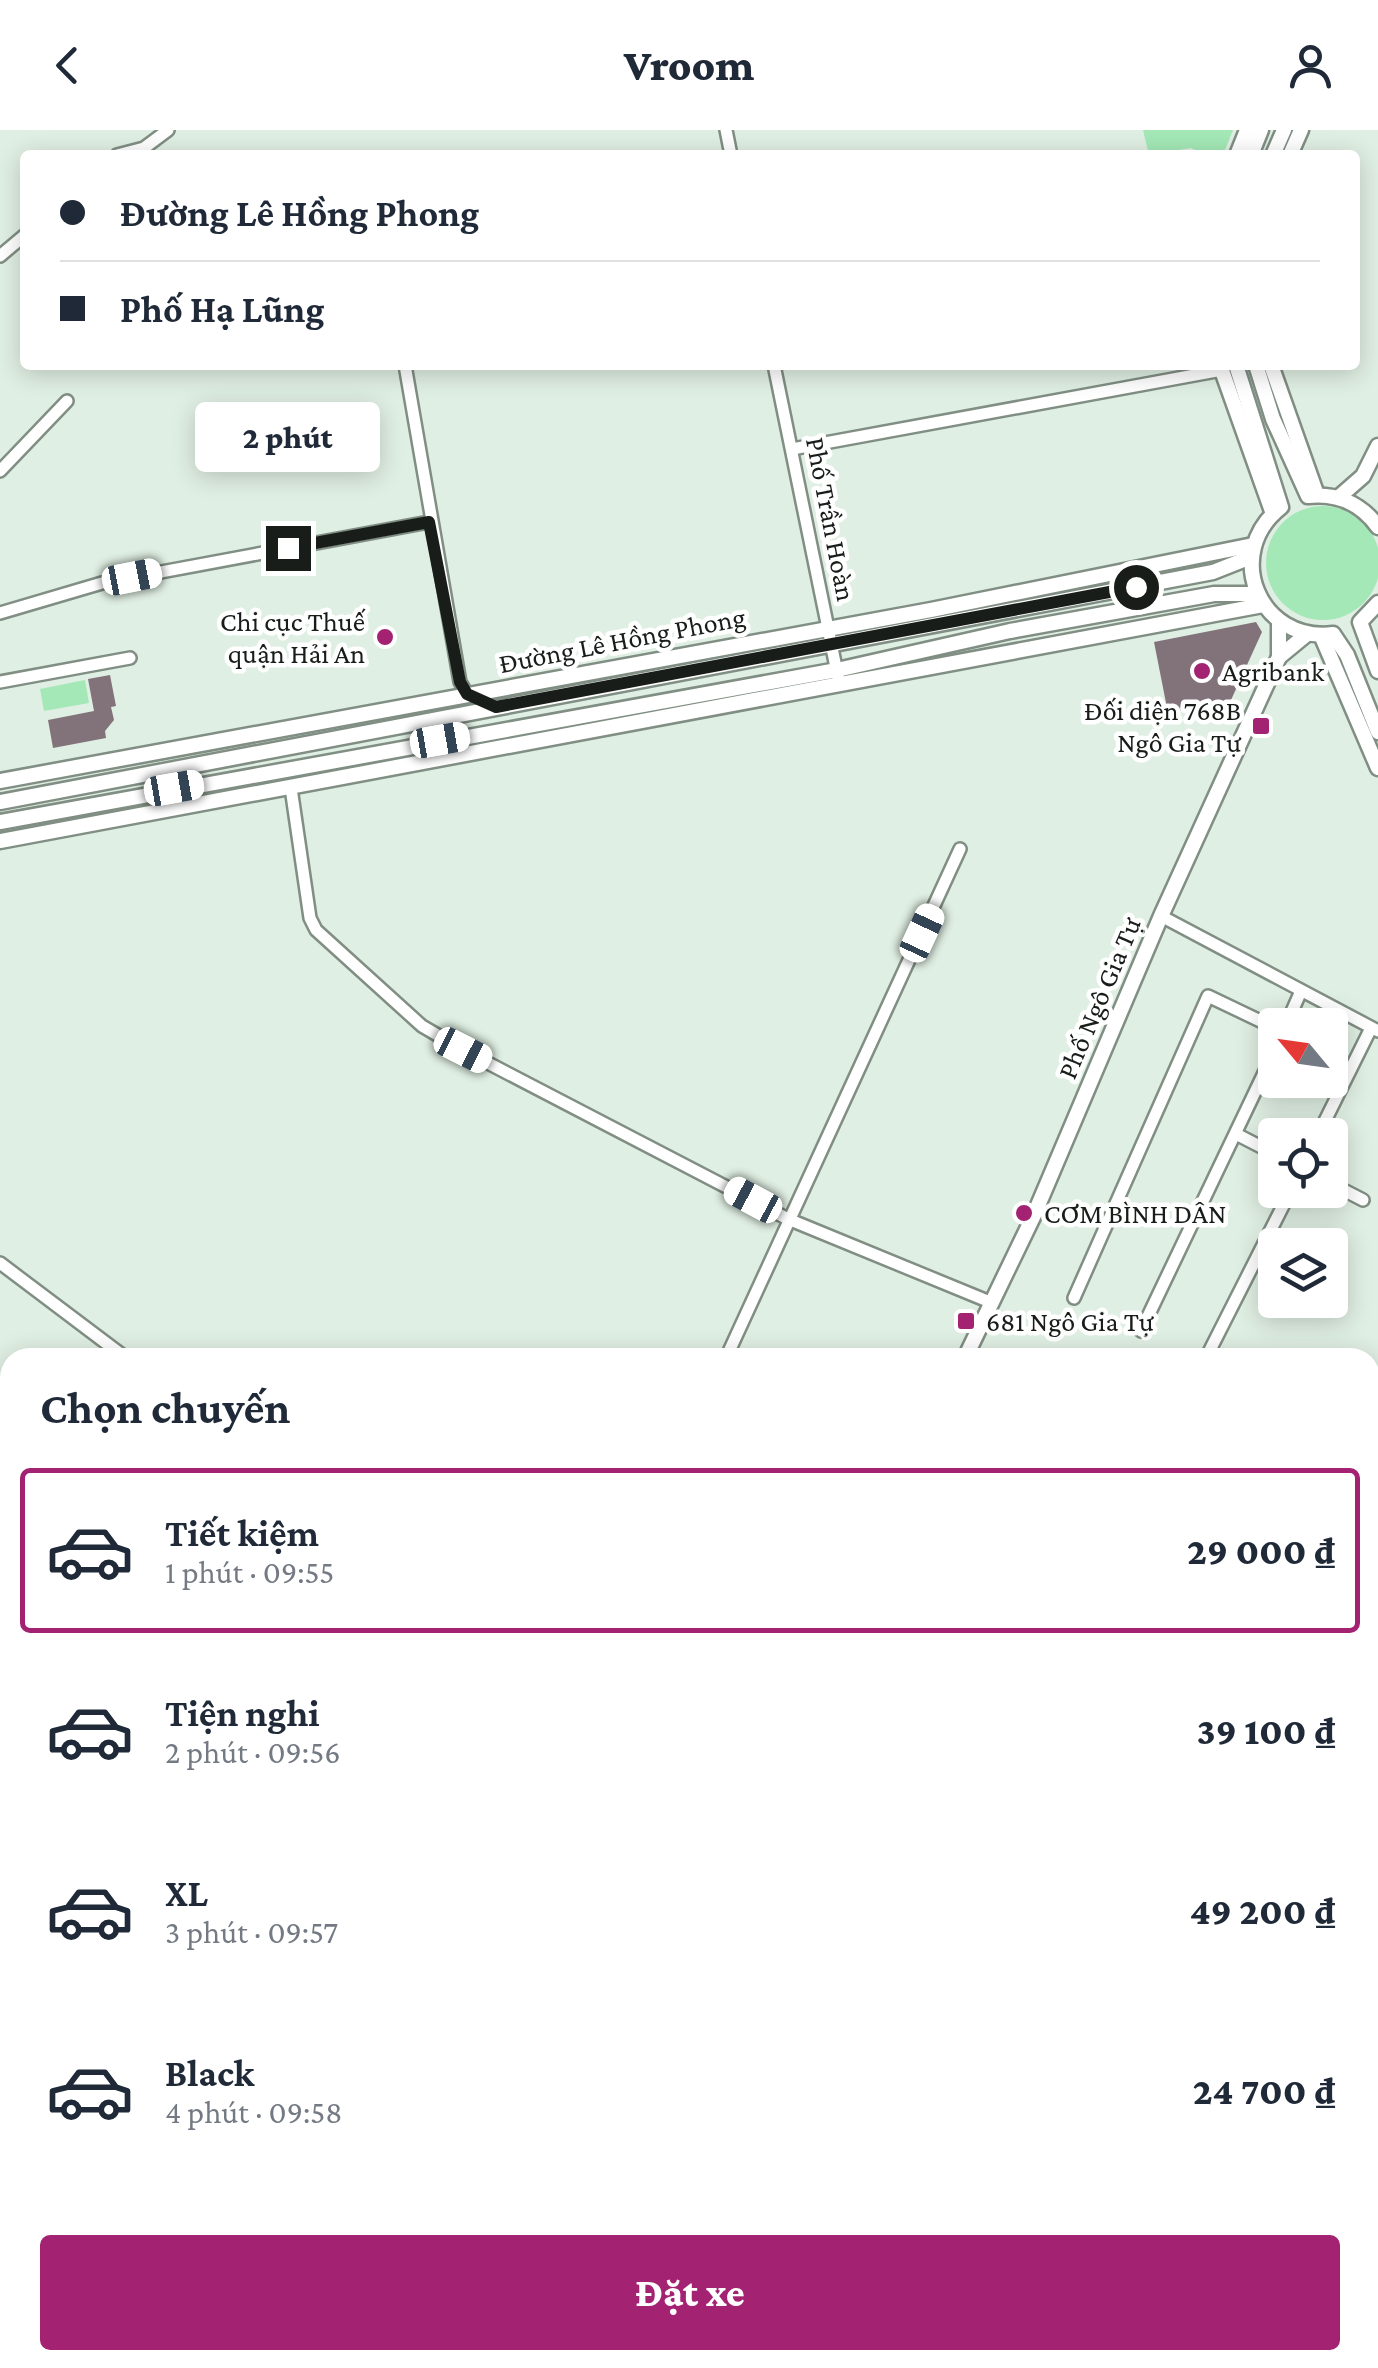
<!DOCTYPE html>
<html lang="vi">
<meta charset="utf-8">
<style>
body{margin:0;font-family:"Crimson Pro",serif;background:#f2f2f3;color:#1f2937;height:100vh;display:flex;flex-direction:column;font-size:38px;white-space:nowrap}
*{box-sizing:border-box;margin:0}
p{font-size:32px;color:#747a83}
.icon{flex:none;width:55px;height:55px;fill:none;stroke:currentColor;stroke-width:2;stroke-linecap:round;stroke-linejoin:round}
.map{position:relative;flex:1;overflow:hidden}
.details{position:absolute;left:0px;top:1218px;width:1380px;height:1022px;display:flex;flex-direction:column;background:#fff;border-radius:30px 30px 0 0;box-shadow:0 5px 25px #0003}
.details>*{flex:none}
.hud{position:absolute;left:20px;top:20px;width:1340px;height:220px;border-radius:10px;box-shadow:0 5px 25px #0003;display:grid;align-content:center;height:220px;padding:0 40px;background:#fff}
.needle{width:65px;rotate:299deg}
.buttons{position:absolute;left:1258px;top:878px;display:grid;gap:20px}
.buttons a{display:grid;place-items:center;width:90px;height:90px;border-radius:10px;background:#fff;box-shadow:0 5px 25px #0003;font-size:50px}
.end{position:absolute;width:45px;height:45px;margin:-22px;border:12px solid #181d19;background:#fff;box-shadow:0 0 0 5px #fff}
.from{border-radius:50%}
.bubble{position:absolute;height:70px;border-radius:10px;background:#fff;box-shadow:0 5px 25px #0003;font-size:32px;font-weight:800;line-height:70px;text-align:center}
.car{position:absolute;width:30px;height:60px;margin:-30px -15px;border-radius:12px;box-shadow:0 0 8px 2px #0007;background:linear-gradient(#fff 24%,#345 0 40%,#fff 0 76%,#345 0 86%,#fff 0)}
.hud b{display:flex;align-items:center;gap:35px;height:95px;font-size:38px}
.hud b+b{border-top:2px solid #e0e1e3}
.hud i{width:25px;height:25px;background:#1f2937}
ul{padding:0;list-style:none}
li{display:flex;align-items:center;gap:30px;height:165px;margin:0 20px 15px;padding:0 20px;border:5px solid transparent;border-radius:10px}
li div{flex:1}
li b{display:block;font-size:38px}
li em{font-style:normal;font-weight:800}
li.on{border-color:#a32272}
li>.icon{width:90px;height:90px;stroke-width:1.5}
h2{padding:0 40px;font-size:45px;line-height:120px}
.action{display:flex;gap:20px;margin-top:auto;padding:20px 40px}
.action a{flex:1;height:115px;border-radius:10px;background:#a32272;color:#fff;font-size:40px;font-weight:800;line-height:115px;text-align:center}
header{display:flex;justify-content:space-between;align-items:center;height:130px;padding:0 40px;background:#fff;font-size:45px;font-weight:800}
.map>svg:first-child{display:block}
.green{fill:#a4e8b7}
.building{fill:#82737a}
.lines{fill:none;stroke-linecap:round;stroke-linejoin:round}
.minor-casing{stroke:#808e83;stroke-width:16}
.major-casing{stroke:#808e83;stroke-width:19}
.minor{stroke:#fff;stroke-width:11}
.major{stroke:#fff;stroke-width:14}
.route{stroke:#181d19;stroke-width:12}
.poi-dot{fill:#a32272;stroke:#fff;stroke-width:4}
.labels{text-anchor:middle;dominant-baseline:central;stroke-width:9;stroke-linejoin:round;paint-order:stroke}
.street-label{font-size:28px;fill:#181d19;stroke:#fff}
.poi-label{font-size:28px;fill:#181d19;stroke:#fff;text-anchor:start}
</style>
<header><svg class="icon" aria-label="back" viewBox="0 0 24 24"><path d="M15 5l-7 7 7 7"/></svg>Vroom<svg class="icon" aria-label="person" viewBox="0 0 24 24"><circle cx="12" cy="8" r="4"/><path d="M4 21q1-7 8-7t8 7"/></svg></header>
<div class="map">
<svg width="1378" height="2238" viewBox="0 0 1378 2238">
<rect width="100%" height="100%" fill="#e0efe3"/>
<g class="green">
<path d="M 1143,0 L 1233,0 L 1223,25 L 1205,25 L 1191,18 L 1149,25 Z"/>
<circle cx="1323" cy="433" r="57"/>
<path d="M 85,550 L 89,573 L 44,581 L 40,559 Z"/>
</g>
<g class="building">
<path d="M 1256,492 L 1262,502 L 1231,570 L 1168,583 L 1154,512 Z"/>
<path d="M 110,545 L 116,576 L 111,577 L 114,590 L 105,601 L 106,608 L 53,618 L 48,590 L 94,581 L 88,549 Z"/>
</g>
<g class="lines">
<defs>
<g id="minor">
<path d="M 726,0 L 731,25"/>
<path d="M 117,25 L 144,18 L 168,0"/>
<path d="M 0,126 L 25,105"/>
<path d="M 405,235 L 460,552 L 467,564 L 497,577"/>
<path d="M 774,235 L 839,552"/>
<path d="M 792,319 L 1222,240"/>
<path d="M 0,341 L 67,271"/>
<path d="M 0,483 L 102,453 L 429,392"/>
<path d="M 0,552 L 130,528"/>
<path d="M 291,658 L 310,788 L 316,800 L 422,896 L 463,920 L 788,1089 L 990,1172"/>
<path d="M 1161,786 L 1378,901"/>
<path d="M 1286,895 L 1301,861"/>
<path d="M 1236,1004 L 1275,1024"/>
<path d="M 1318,1005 L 1371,898"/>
<path d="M 1330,1053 L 1363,1070"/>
<path d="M 0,1133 L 126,1228"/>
<path d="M 1074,1168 L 1208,866 L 1275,898"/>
<path d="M 1141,1201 L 1275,920"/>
<path d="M 726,1228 L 960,719"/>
<path d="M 1206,1228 L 1291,1060"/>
<path d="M 0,1762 L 10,1766"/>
<path d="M 1370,1910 L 1378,1909"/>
<path d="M 1370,2181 L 1378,2175"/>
<path d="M 626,2230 L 627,2238"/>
<path d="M 1210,2230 L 1210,2238"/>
<path d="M 25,2238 L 32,2230"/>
<path d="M 140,2238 L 145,2230"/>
<path d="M 1294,2238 L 1304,2230"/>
</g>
<g id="major">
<path d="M 1237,25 L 1247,0"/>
<path d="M 1251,25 L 1261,0"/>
<path d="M 1273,25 L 1284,0"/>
<path d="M 1290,25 L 1301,0"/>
<path d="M 1220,235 L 1273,384"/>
<path d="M 1236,235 L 1281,377 C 1222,423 1259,513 1333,504 L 1347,525 L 1378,602"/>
<path d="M 1256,235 L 1273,289 L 1308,366 C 1336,363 1361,373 1378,397"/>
<path d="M 1271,235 L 1317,365"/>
<path d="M 1339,367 L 1363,346 L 1378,316"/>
<path d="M 1378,473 L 1360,492 L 1378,541"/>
<path d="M 1321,505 L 1378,638"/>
<path d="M 1279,527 L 1307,504"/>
<path d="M 0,651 L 931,480 L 1253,415"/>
<path d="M 0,672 L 1213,442 L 1251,427"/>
<path d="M 0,692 L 837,540 L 1010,501 L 1214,464 L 1256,464"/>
<path d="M 0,711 L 1263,475"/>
<path d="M 965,1228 L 1034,1085 L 1161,786 L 1279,527 L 1279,492"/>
<path d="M 510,2238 L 514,2230"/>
</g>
</defs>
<use href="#minor" class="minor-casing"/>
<use href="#major" class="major-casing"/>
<use href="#minor" class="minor"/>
<use href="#major" class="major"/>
</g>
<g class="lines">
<path class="route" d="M 288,418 L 429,392 L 460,552 L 467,564 L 496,577 L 1136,457"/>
</g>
<g class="poi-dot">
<circle cx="385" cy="507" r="10"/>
<circle cx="1202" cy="541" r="10"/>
<rect x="1251" y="586" width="20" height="20" rx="5"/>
<circle cx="1024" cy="1083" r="10"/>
<rect x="956" y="1181" width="20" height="20" rx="5"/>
</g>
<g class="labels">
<g class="street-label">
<text transform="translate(831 389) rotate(79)">Phố Trần Hoàn</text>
<text transform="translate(622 510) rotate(-11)">Đường Lê Hồng Phong</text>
<text transform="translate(1099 868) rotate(-67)">Phố Ngô Gia Tự</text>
</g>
<g class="poi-label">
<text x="365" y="491" text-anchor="end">Chi cục Thuế<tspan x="365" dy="32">quận Hải An</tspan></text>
<text x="1222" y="541">Agribank</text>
<text x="1241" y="580" text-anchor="end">Đối diện 768B<tspan x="1241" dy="32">Ngô Gia Tự</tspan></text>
<text x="1044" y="1083">CƠM BÌNH DÂN</text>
<text x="986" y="1191">681 Ngô Gia Tự</text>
</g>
</g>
</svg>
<div class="buttons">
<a><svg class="needle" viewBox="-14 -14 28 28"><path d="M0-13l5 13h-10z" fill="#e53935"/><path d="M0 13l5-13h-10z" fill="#747a83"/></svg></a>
<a><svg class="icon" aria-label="locate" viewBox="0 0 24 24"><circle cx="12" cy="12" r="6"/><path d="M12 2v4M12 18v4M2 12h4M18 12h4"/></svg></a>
<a><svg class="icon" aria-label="layers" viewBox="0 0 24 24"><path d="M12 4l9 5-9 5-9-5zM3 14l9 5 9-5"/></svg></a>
</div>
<i class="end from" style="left:1136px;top:457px"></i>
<i class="end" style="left:288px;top:418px"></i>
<div class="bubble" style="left:195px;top:272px;width:185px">2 phút</div>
<i class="car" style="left:132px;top:447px;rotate:79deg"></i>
<i class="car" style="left:440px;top:610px;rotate:80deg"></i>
<i class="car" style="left:174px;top:658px;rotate:80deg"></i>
<i class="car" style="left:922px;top:803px;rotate:25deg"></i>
<i class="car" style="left:463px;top:920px;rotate:117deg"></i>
<i class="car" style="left:753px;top:1070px;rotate:298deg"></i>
<div class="hud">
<b><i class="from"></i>Đường Lê Hồng Phong</b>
<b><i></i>Phố Hạ Lũng</b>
</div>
<section class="details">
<h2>Chọn chuyến</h2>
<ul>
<li class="on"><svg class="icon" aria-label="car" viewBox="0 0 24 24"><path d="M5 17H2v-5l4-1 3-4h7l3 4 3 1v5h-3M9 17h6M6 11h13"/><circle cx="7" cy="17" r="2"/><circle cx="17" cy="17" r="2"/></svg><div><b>Tiết kiệm</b><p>1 phút · 09:55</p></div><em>29 000 ₫</em></li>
<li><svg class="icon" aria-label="car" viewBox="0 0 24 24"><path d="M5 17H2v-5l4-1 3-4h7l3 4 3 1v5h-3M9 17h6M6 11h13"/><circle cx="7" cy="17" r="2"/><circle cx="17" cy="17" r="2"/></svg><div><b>Tiện nghi</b><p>2 phút · 09:56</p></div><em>39 100 ₫</em></li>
<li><svg class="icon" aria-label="car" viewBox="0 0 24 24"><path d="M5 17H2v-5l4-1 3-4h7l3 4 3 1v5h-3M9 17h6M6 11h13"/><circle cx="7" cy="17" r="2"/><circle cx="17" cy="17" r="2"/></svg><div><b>XL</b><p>3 phút · 09:57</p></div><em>49 200 ₫</em></li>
<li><svg class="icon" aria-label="car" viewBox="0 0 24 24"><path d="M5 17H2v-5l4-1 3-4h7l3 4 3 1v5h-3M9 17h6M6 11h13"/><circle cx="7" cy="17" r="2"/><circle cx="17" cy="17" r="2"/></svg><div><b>Black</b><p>4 phút · 09:58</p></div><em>24 700 ₫</em></li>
</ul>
<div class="action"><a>Đặt xe</a></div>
</section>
</div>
